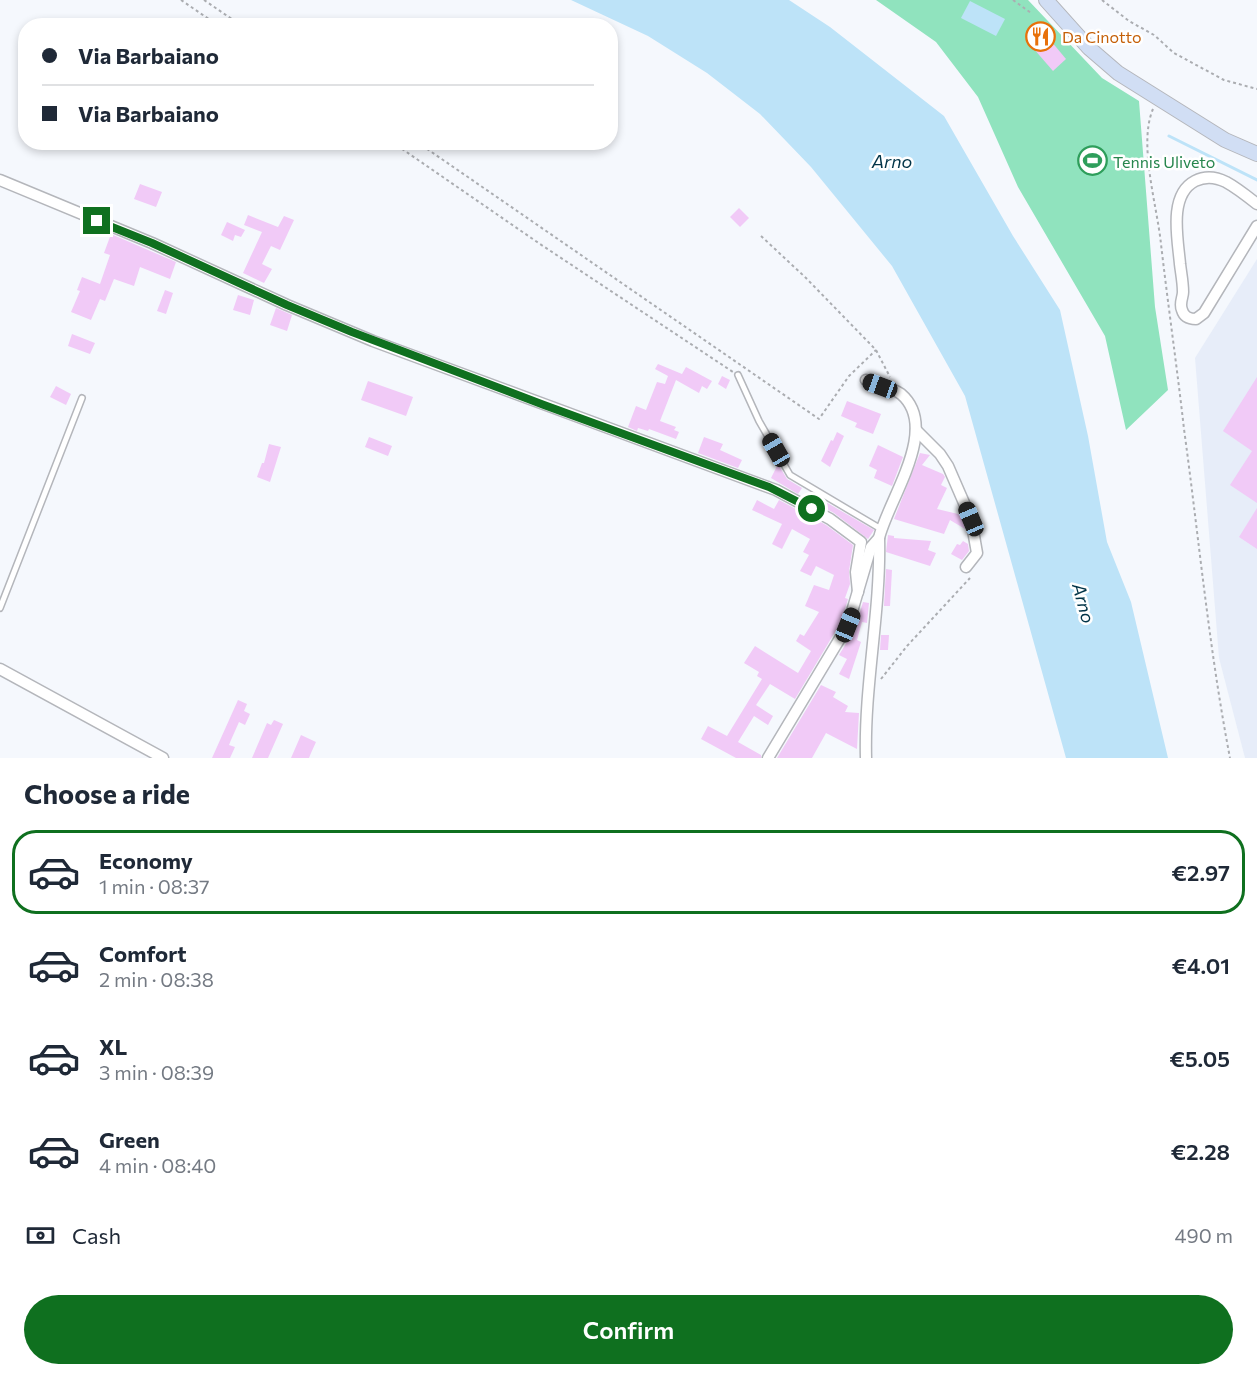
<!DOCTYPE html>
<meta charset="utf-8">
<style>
body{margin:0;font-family:Commissioner,sans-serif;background:#f2f2f3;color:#1f2937;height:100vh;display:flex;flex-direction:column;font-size:22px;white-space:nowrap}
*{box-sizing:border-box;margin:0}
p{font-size:20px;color:#747a83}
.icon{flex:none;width:33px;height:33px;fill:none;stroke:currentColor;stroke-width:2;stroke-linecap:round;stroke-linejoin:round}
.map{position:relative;height:758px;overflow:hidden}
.details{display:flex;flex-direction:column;background:#fff;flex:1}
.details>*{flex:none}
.top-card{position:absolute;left:18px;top:18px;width:600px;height:132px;border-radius:24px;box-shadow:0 3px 9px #0003;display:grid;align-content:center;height:132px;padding:0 24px;background:#fff}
.end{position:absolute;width:27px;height:27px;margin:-14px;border:8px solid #0f701f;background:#fff;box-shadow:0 0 0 3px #fff}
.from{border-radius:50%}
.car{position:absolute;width:18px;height:36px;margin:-18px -9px;border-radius:8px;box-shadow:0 0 4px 2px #0007;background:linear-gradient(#222 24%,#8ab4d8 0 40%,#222 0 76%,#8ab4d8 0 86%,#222 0)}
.top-card b{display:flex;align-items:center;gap:21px;height:57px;font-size:22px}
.top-card b+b{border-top:2px solid #e0e1e3}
.top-card i{width:15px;height:15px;background:#1f2937}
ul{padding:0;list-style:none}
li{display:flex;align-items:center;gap:18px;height:84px;margin:0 12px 9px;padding:0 12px;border:3px solid transparent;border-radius:24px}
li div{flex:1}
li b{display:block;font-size:22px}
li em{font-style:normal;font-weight:600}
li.active{border-color:#0f701f}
li>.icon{width:54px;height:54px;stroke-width:1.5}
h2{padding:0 24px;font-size:27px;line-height:72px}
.pay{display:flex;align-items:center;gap:15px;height:66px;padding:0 24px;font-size:22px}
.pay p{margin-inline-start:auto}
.action{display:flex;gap:12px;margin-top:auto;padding:12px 24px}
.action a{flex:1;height:69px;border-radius:36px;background:#0f701f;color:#fff;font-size:24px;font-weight:600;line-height:69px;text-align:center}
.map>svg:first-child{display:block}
.built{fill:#e7edf9}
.green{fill:#90e3be}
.water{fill:#bde3f8}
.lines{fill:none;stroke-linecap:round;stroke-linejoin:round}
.stream{stroke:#bde3f8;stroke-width:3}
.building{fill:#f1caf7}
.lane-casing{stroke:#b4b6bb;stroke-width:8}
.street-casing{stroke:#b4b6bb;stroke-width:13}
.secondary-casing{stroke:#b4b6bb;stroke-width:16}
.path{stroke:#abadb1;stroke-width:2;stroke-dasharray:3 3;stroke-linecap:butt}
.lane{stroke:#fff;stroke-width:5}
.street{stroke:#fff;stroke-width:10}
.secondary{stroke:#d1def4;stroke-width:14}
.route{stroke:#0f701f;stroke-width:8}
.labels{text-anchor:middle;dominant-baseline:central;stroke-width:5;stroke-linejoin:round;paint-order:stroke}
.food-label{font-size:16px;fill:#c56008;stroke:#fff;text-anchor:start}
.leisure-label{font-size:16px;fill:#27864d;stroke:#fff;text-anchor:start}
.water-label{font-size:18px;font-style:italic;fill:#013448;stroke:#fff}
</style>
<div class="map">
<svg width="1257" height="758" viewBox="0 0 1257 758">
<rect width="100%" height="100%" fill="#f5f8fd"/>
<path class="built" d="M 1257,259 L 1257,758 L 1245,758 L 1219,658 L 1195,358 Z"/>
<path class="green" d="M 876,0 L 1028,0 L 1102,78 L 1139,101 L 1155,307 L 1168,390 L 1126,430 L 1105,336 L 1018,187 L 978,97 L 936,42 Z"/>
<g class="water">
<path d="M 571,0 L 789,0 L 830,27 L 944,116 L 1013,236 L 1060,310 L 1088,436 L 1107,542 L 1131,602 L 1168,758 L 1066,758 L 965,396 L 892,266 L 811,167 L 760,114 L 707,73 L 648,36 Z"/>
<path d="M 970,1 L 1005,19 L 996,36 L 961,18 Z"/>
</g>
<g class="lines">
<path class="stream" d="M 1169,136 L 1257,180"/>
</g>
<g class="building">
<path d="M 1041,29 L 1066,59 L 1053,71 L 1027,41 Z"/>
<path d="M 140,184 L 162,192 L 156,207 L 134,199 Z"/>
<path d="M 739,208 L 749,218 L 740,227 L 730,217 Z"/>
<path d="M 248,215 L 278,227 L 284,216 L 294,220 L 280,250 L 271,246 L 262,264 L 272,269 L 264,283 L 243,273 L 262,232 L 244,225 Z"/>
<path d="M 227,222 L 245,230 L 241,237 L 235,235 L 233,241 L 221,235 Z"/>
<path d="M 111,234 L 176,262 L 170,279 L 140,267 L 134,286 L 114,279 L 105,301 L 100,299 L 91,320 L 71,312 L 80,291 L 77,290 L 82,277 L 100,284 L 110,255 L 104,253 Z"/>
<path d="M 165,290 L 173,293 L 166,314 L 157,311 Z"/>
<path d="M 238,295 L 254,300 L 250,315 L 233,310 Z"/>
<path d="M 276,308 L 292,315 L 287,331 L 270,325 Z"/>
<path d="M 72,334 L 95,343 L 90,354 L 68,346 Z"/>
<path d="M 658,364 L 682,374 L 686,367 L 712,381 L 707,389 L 702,386 L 699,393 L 676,380 L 660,421 L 676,427 L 674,430 L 679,432 L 676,439 L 649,429 L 648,431 L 638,428 L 637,431 L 628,427 L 636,406 L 646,410 L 657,382 L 665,384 L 668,376 L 655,369 Z"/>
<path d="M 722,376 L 730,380 L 726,389 L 718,384 Z"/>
<path d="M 1257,377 L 1257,503 L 1230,485 L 1252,451 L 1223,431 Z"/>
<path d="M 368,381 L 413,397 L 406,416 L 361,400 Z"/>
<path d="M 56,386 L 71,394 L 66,405 L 50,397 Z"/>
<path d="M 847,401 L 881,414 L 873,434 L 855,427 L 857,423 L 841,416 Z"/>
<path d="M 837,432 L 844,436 L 830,467 L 821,461 L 831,440 L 833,441 Z"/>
<path d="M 369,437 L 392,446 L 388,456 L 365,447 Z"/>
<path d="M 704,437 L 723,444 L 720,450 L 742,460 L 738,468 L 698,453 Z"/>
<path d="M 269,444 L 281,447 L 270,482 L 257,477 L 262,463 L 264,463 Z"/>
<path d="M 878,445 L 903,457 L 892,486 L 874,478 L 877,470 L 869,466 Z"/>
<path d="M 920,453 L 930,455 L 922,465 L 943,474 L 945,477 L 941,485 L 947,488 L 937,509 L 958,514 L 963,518 L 965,529 L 950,520 L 944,534 L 894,519 Z"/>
<path d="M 778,464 L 787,479 L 802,488 L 798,494 L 771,478 Z"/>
<path d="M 817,497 L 874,530 L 868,539 L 834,513 L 814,502 Z"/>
<path d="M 757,500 L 774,509 L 779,500 L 826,525 L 853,545 L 849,571 L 850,584 L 845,598 L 848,599 L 841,622 L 795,699 L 770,684 L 756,705 L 773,716 L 768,725 L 754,716 L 738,742 L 761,755 L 761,758 L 736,758 L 701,739 L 708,726 L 727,736 L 762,679 L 757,676 L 759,672 L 744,663 L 755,646 L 798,673 L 811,651 L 796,641 L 800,634 L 804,636 L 819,612 L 805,606 L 814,585 L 829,590 L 834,575 L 816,566 L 811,576 L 800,571 L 809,555 L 803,552 L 810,539 L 792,529 L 782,549 L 772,544 L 782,524 L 752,510 Z"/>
<path d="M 1257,508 L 1257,549 L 1239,537 Z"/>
<path d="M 888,535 L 894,536 L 894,538 L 931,541 L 928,550 L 936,553 L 930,566 L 886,552 Z"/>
<path d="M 963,541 L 968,544 L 969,551 L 962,560 L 951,554 L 957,544 L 960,545 Z"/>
<path d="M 886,569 L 892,570 L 890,606 L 884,606 Z"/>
<path d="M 863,602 L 869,603 L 867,623 L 862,622 L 857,640 L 861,642 L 849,679 L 839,674 L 847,659 L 839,655 L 855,629 Z"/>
<path d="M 881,635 L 889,635 L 888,650 L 880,650 Z"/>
<path d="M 821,685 L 836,692 L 833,697 L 848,706 L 845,712 L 859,713 L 857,749 L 826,733 L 812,758 L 777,758 Z"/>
<path d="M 238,700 L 247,704 L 244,711 L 250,714 L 245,725 L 239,722 L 231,740 L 229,745 L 235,747 L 230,758 L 212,758 Z"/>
<path d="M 274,720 L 283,724 L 268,758 L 252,758 L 267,723 L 271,725 Z"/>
<path d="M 301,735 L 316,742 L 311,753 L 309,758 L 291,758 Z"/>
</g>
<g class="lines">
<defs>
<g id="lane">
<path d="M 738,375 L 759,421 L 790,475 L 881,529"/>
<path d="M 0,608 L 82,398"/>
</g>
<g id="street">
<path d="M 0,180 L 152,243 L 287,305 L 373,341 L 776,490 L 830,519 L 861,542 L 856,572 L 858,592"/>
<path d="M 1257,204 C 1247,196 1237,188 1226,182 C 1216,177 1205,176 1195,181 C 1168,195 1178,240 1180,264 C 1181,273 1183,282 1183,292 C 1183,298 1179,303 1182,310 C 1184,317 1189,319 1196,319 L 1204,313 L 1257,226"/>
<path d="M 916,430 L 940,454 L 948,466 L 971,519 L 977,553 L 966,567"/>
<path d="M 0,669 L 163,758"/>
<path d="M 768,758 L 848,625 L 871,547 L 879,538 C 888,500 941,428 901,394 C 892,387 876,384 866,380"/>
<path d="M 866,758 C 864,685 881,611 879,538"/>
</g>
<path id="secondary" d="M 1046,0 L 1089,48 L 1118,73 L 1225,140 L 1257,154"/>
</defs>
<use href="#lane" class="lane-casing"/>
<use href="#street" class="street-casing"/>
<use href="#secondary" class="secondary-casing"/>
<g class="path">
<path d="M 181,0 L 219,26"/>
<path d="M 204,0 L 242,26"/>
<path d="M 1013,0 L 1031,13"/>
<path d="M 1102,0 L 1129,21 L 1154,35 L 1174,53 L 1224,80 L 1257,89"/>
<path d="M 1153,109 C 1138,144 1157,205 1161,244 C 1168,305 1177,367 1184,429 C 1199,539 1209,649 1230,758"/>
<path d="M 392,142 L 540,244 L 733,372"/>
<path d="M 417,142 L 819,419 L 849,376 L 876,350"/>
<path d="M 761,236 L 806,278 L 876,350 L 890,377"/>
<path d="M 881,679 L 907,646 L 970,578"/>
</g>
<use href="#lane" class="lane"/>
<use href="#street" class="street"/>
<use href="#secondary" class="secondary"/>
</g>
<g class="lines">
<path class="route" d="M 97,221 L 152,243 L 287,305 L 352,332 L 544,405 L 769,487 L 812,509"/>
</g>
<defs>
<symbol id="restaurant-ring" viewBox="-11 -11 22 22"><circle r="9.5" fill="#fff" stroke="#e8710a" stroke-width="1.5"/><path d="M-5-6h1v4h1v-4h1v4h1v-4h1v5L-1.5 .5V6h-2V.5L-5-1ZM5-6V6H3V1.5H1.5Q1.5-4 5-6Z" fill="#e8710a"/></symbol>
<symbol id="stadium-ring" viewBox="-11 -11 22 22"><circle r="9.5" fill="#fff" stroke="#2e9e5b" stroke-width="1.5"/><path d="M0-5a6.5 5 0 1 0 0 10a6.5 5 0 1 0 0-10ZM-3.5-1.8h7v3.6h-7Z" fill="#2e9e5b"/></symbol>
</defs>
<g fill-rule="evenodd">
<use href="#restaurant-ring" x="1024" y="20" width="33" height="33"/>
<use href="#stadium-ring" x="1076" y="144" width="33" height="33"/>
</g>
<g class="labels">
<g class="food-label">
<text x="1062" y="36">Da Cinotto</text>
</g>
<g class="leisure-label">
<text x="1113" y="161">Tennis Uliveto</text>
</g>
<g class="water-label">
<text x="892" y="161">Arno</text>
<text transform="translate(1084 603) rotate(75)">Arno</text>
</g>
</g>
</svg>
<i class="end from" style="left:812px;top:509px"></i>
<i class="end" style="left:97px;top:221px"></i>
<i class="car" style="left:880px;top:386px;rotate:290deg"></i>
<i class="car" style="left:776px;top:450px;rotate:330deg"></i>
<i class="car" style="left:971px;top:519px;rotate:337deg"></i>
<i class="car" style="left:848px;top:625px;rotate:22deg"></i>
<div class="top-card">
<b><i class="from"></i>Via Barbaiano</b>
<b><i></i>Via Barbaiano</b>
</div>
</div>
<section class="details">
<h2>Choose a ride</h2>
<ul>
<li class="active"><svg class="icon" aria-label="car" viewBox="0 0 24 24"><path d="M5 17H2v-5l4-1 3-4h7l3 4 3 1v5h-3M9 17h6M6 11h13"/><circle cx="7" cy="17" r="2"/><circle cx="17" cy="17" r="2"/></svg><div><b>Economy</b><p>1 min · 08:37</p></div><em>€2.97</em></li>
<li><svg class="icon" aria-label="car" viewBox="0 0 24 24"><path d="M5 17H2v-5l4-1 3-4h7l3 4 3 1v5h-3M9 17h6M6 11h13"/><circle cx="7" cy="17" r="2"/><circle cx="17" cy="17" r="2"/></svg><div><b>Comfort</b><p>2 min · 08:38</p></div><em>€4.01</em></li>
<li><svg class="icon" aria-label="car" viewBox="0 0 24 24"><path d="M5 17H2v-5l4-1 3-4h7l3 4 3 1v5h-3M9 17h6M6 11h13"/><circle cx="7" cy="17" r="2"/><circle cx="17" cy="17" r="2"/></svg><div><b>XL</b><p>3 min · 08:39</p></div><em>€5.05</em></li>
<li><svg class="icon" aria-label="car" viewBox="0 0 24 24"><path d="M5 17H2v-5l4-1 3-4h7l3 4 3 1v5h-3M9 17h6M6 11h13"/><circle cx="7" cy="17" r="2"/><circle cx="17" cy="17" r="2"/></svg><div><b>Green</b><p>4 min · 08:40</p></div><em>€2.28</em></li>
</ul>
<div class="pay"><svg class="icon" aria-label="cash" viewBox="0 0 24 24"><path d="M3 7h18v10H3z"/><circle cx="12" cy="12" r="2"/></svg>Cash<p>490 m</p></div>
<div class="action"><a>Confirm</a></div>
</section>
